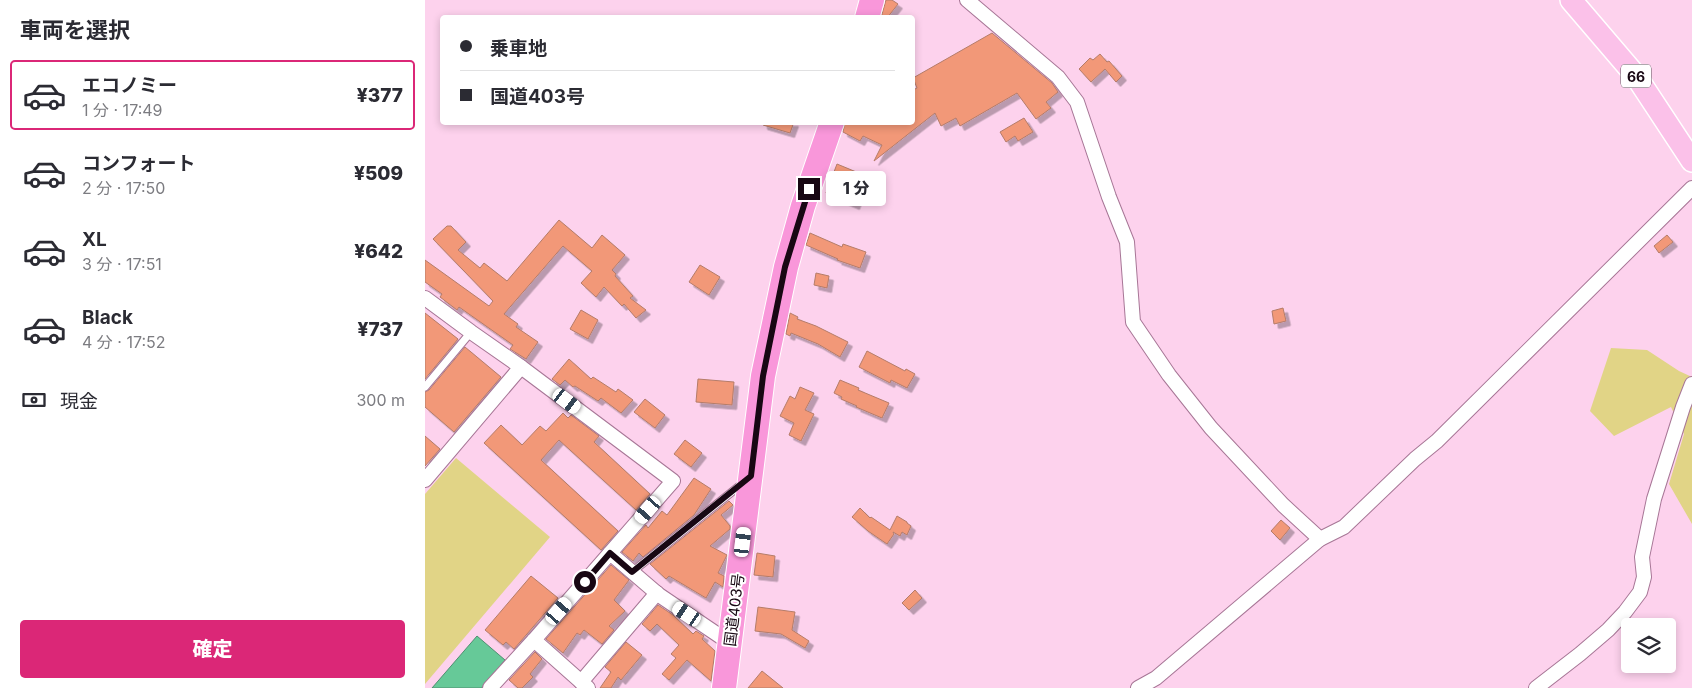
<!DOCTYPE html>
<html lang="ja">
<meta charset="utf-8">
<style>
body{margin:0;font-family:Inter,"Noto Sans JP",sans-serif;background:#f2f2f3;color:#2b2b33;height:100vh;display:flex;flex-direction:column;font-size:19px;white-space:nowrap}
*{box-sizing:border-box;margin:0}
p{font-size:16px;color:#7c7c81}
.icon{flex:none;width:28px;height:28px;fill:none;stroke:currentColor;stroke-width:2;stroke-linecap:round;stroke-linejoin:round}
.map{position:relative;flex:1;overflow:hidden}
.details{display:flex;flex-direction:column;background:#fff;width:425px}
.details>*{flex:none}
.hud{position:absolute;left:15px;top:15px;width:475px;height:110px;border-radius:5px;box-shadow:0 2px 8px #0003;display:grid;align-content:center;height:110px;padding:0 20px;background:#fff}
.controls{position:absolute;left:1196px;top:618px;display:grid;gap:10px}
.controls a{display:grid;place-items:center;width:55px;height:55px;border-radius:5px;background:#fff;box-shadow:0 2px 8px #0003;font-size:25px}
.end{position:absolute;width:22px;height:22px;margin:-11px;border:6px solid #180713;background:#fff;box-shadow:0 0 0 2px #fff}
.from{border-radius:50%}
.bubble{position:absolute;height:35px;border-radius:5px;background:#fff;box-shadow:0 2px 8px #0003;font-size:16px;font-weight:800;line-height:35px;text-align:center}
.car{position:absolute;width:15px;height:30px;margin:-15px -8px;border-radius:6px;box-shadow:0 0 4px 1px #0007;background:linear-gradient(#fff 24%,#345 0 40%,#fff 0 76%,#345 0 86%,#fff 0)}
.hud b{display:flex;align-items:center;gap:18px;height:48px;font-size:19px}
.hud b+b{border-top:1px solid #e1e1e2}
.hud i{width:12px;height:12px;background:#2b2b33}
ul{padding:0;list-style:none}
li{display:flex;align-items:center;gap:15px;height:70px;margin:0 10px 8px;padding:0 10px;border:2px solid transparent;border-radius:5px}
li div{flex:1}
li b{display:block;font-size:19px}
li em{font-style:normal;font-weight:800}
li.active{border-color:#db2777}
li>.icon{width:45px;height:45px;stroke-width:1.5}
h2{padding:0 20px;font-size:22px;line-height:60px}
.pay{display:flex;align-items:center;gap:12px;height:55px;padding:0 20px;font-size:19px}
.pay p{margin-inline-start:auto}
.action{display:flex;gap:10px;margin-top:auto;padding:10px 20px}
.action a{flex:1;height:58px;border-radius:5px;background:#db2777;color:#fff;font-size:20px;font-weight:800;line-height:58px;text-align:center}
main{display:flex;flex:1;min-height:0}
.map>svg:first-child{display:block}
.green{fill:#e1d486}
.water{fill:#66c998;stroke:#4f8f70}
.building{fill:#f29878;stroke:#b47c69;filter:url(#shadow)}
.lines{fill:none;stroke-linecap:round;stroke-linejoin:round}
.lane-casing{stroke:#a77696;stroke-width:9}
.street-casing{stroke:#a77696;stroke-width:16}
.primary-casing{stroke:#fff;stroke-width:24}
.highway-casing{stroke:#fff;stroke-width:26}
.lane{stroke:#fff;stroke-width:7}
.street{stroke:#fff;stroke-width:14}
.primary{stroke:#fbc1e9;stroke-width:21}
.highway{stroke:#f997da;stroke-width:24}
.route{stroke:#180713;stroke-width:6}
.labels{text-anchor:middle;dominant-baseline:central;stroke-width:4;stroke-linejoin:round;paint-order:stroke}
.shield{fill:#fff;stroke:#5d515a;stroke-width:1}
.shield-label{font-size:14px;font-weight:bold;fill:#180713}
.street-label{font-size:15px;fill:#180713;stroke:#fff}
</style>
<main>
<section class="details">
<h2>車両を選択</h2>
<ul>
<li class="active"><svg class="icon" aria-label="car" viewBox="0 0 24 24"><path d="M5 17H2v-5l4-1 3-4h7l3 4 3 1v5h-3M9 17h6M6 11h13"/><circle cx="7" cy="17" r="2"/><circle cx="17" cy="17" r="2"/></svg><div><b>エコノミー</b><p>1 分 · 17:49</p></div><em>¥377</em></li>
<li><svg class="icon" aria-label="car" viewBox="0 0 24 24"><path d="M5 17H2v-5l4-1 3-4h7l3 4 3 1v5h-3M9 17h6M6 11h13"/><circle cx="7" cy="17" r="2"/><circle cx="17" cy="17" r="2"/></svg><div><b>コンフォート</b><p>2 分 · 17:50</p></div><em>¥509</em></li>
<li><svg class="icon" aria-label="car" viewBox="0 0 24 24"><path d="M5 17H2v-5l4-1 3-4h7l3 4 3 1v5h-3M9 17h6M6 11h13"/><circle cx="7" cy="17" r="2"/><circle cx="17" cy="17" r="2"/></svg><div><b>XL</b><p>3 分 · 17:51</p></div><em>¥642</em></li>
<li><svg class="icon" aria-label="car" viewBox="0 0 24 24"><path d="M5 17H2v-5l4-1 3-4h7l3 4 3 1v5h-3M9 17h6M6 11h13"/><circle cx="7" cy="17" r="2"/><circle cx="17" cy="17" r="2"/></svg><div><b>Black</b><p>4 分 · 17:52</p></div><em>¥737</em></li>
</ul>
<div class="pay"><svg class="icon" aria-label="cash" viewBox="0 0 24 24"><path d="M3 7h18v10H3z"/><circle cx="12" cy="12" r="2"/></svg>現金<p>300 m</p></div>
<div class="action"><a>確定</a></div>
</section>
<div class="map">
<svg width="1267" height="688" viewBox="0 0 1267 688">
<defs>
<filter id="shadow"><feDropShadow dx="4.5" dy="4.5" stdDeviation="0" flood-color="#0004"/></filter>
</defs>
<rect width="100%" height="100%" fill="#fdd2ed"/>
<g class="green">
<path d="M 1186,348 L 1222,350 L 1254,371 L 1267,377 L 1267,524 L 1244,484 L 1259,434 L 1246,407 L 1189,436 L 1165,411 Z"/>
<path d="M 31,458 L 125,537 L 0,684 L 0,494 Z"/>
</g>
<path class="water" d="M 52,636 L 80,660 L 57,688 L 7,688 Z"/>
<g class="building">
<path d="M 461,0 L 467,0 L 473,4 L 462,18 L 456,18 Z"/>
<path d="M 567,33 L 627,83 L 633,92 L 621,102 L 626,108 L 611,119 L 592,93 L 535,126 L 531,118 L 516,126 L 510,113 L 449,161 L 457,145 L 438,136 L 435,141 L 418,132 L 420,122 L 488,122 L 488,90 L 492,88 L 488,78 Z"/>
<path d="M 675,54 L 682,62 L 684,61 L 697,76 L 691,82 L 680,69 L 666,82 L 654,69 L 665,58 L 668,60 Z"/>
<path d="M 599,118 L 608,132 L 593,141 L 590,136 L 581,142 L 575,132 Z"/>
<path d="M 338,122 L 369,122 L 365,133 L 338,125 Z"/>
<path d="M 412,164 L 441,176 L 430,205 L 401,193 Z"/>
<path d="M 134,220 L 167,248 L 177,235 L 200,255 L 187,270 L 191,274 L 190,276 L 208,296 L 205,298 L 221,310 L 211,318 L 199,304 L 197,306 L 179,287 L 171,297 L 156,283 L 167,271 L 138,246 L 79,314 L 93,324 L 91,327 L 113,342 L 101,359 L 85,349 L 88,345 L 34,307 L 32,310 L 15,297 L 17,294 L 0,282 L 0,260 L 64,306 L 68,301 L 8,239 L 22,226 L 26,226 L 41,242 L 33,250 L 55,268 L 59,263 L 82,281 Z"/>
<path d="M 385,233 L 417,247 L 418,244 L 441,252 L 435,268 L 412,260 L 413,259 L 381,245 Z"/>
<path d="M 1242,235 L 1248,242 L 1234,253 L 1229,246 Z"/>
<path d="M 275,265 L 295,277 L 284,295 L 264,282 Z"/>
<path d="M 391,273 L 404,276 L 402,288 L 389,285 Z"/>
<path d="M 858,308 L 861,321 L 849,324 L 847,311 Z"/>
<path d="M 156,310 L 173,320 L 163,339 L 145,329 Z"/>
<path d="M 0,313 L 33,339 L 0,379 Z"/>
<path d="M 365,313 L 373,317 L 372,319 L 391,326 L 423,342 L 415,357 L 393,344 L 366,333 L 365,336 L 361,334 Z"/>
<path d="M 40,347 L 76,377 L 29,432 L 0,407 L 0,392 L 4,390 Z"/>
<path d="M 442,351 L 480,371 L 481,369 L 490,374 L 482,388 L 466,380 L 465,383 L 434,367 Z"/>
<path d="M 144,359 L 166,379 L 168,377 L 191,392 L 193,389 L 208,400 L 196,413 L 176,398 L 173,401 L 150,386 L 148,387 L 140,380 L 135,385 L 127,379 Z"/>
<path d="M 273,379 L 309,382 L 307,405 L 271,402 Z"/>
<path d="M 415,380 L 434,388 L 433,390 L 464,403 L 457,418 L 431,407 L 432,406 L 416,399 L 417,397 L 409,393 Z"/>
<path d="M 375,387 L 389,393 L 380,410 L 389,414 L 376,441 L 364,435 L 369,423 L 355,416 L 365,396 L 370,399 Z"/>
<path d="M 220,399 L 240,415 L 230,428 L 209,412 Z"/>
<path d="M 138,413 L 143,418 L 146,415 L 174,436 L 169,442 L 225,494 L 211,510 L 134,440 L 116,460 L 193,531 L 176,550 L 59,443 L 76,425 L 97,445 L 115,426 L 121,431 Z"/>
<path d="M 0,436 L 15,449 L 0,466 Z"/>
<path d="M 260,440 L 277,453 L 266,467 L 249,454 Z"/>
<path d="M 269,478 L 286,489 L 269,515 L 218,557 L 214,553 L 208,561 L 197,552 L 221,525 L 223,528 L 237,511 L 242,515 Z"/>
<path d="M 304,501 L 308,505 L 296,515 L 305,526 L 305,529 L 285,546 L 302,555 L 293,573 L 299,576 L 298,587 L 290,582 L 281,598 L 244,576 L 241,579 L 225,564 Z"/>
<path d="M 435,508 L 445,518 L 446,517 L 465,530 L 472,516 L 482,522 L 482,523 L 486,526 L 482,535 L 477,532 L 475,536 L 468,532 L 469,534 L 462,544 L 443,531 L 427,517 Z"/>
<path d="M 856,520 L 865,528 L 855,540 L 846,531 Z"/>
<path d="M 332,553 L 350,556 L 348,577 L 329,575 Z"/>
<path d="M 186,565 L 204,580 L 189,600 L 200,611 L 184,626 L 189,630 L 177,644 L 159,630 L 155,635 L 152,633 L 138,653 L 121,639 Z"/>
<path d="M 106,576 L 133,598 L 89,649 L 81,642 L 78,645 L 60,630 Z"/>
<path d="M 490,590 L 497,598 L 484,610 L 477,603 Z"/>
<path d="M 233,605 L 248,615 L 268,634 L 271,631 L 279,636 L 277,639 L 290,651 L 286,681 L 262,660 L 244,680 L 237,674 L 251,658 L 246,654 L 254,645 L 232,624 L 225,631 L 217,624 Z"/>
<path d="M 333,607 L 370,612 L 367,630 L 384,641 L 380,648 L 356,634 L 330,631 Z"/>
<path d="M 201,642 L 217,655 L 196,680 L 193,677 L 186,688 L 175,688 L 186,672 L 180,667 Z"/>
<path d="M 110,652 L 117,659 L 105,674 L 108,677 L 97,688 L 93,688 L 84,680 Z"/>
<path d="M 337,671 L 358,688 L 323,688 Z"/>
</g>
<g class="lines">
<defs>
<g id="lane">
<path d="M 0,387 L 46,332"/>
<path d="M 207,572 L 318,483"/>
</g>
<g id="street">
<path d="M 542,0 L 633,77 L 652,102 L 684,197 L 702,242 L 708,322 L 744,375 L 786,428 L 858,505 L 895,539"/>
<path d="M 0,298 L 46,332 L 96,367 L 248,481 L 109,640 L 65,688"/>
<path d="M 0,480 L 96,367"/>
<path d="M 185,553 L 234,595 L 305,643"/>
<path d="M 109,640 L 163,688"/>
<path d="M 156,682 L 232,593"/>
<path d="M 713,688 L 731,678 L 895,539 L 919,527 L 990,459 L 1012,441 L 1267,188"/>
<path d="M 1111,688 L 1155,654 L 1183,630 L 1200,612 L 1215,592 L 1219,577 L 1217,557 L 1229,499 L 1258,407 L 1267,384"/>
</g>
<path id="primary" d="M 1146,0 L 1211,76 L 1267,161"/>
<g id="highway">
<path d="M 442,18 L 447,0"/>
<path d="M 299,688 L 338,376 L 361,267 L 378,206 L 407,122"/>
</g>
</defs>
<use href="#lane" class="lane-casing"/>
<use href="#street" class="street-casing"/>
<use href="#primary" class="primary-casing"/>
<use href="#highway" class="highway-casing"/>
<use href="#lane" class="lane"/>
<use href="#street" class="street"/>
<use href="#primary" class="primary"/>
<use href="#highway" class="highway"/>
</g>
<g class="lines">
<path class="route" d="M 160,582 L 185,553 L 207,572 L 326,476 L 338,376 L 360,267 L 384,189"/>
</g>
<g class="labels">
<rect class="shield" x="1196" y="64.5" width="30" height="23" rx="4"/>
<g class="shield-label">
<text x="1211" y="76">66</text>
</g>
<g class="street-label">
<text transform="translate(309 610) rotate(-83)">国道403号</text>
</g>
</g>
</svg>
<div class="controls">
<a><svg class="icon" aria-label="layers" viewBox="0 0 24 24"><path d="M12 4l9 5-9 5-9-5zM3 14l9 5 9-5"/></svg></a>
</div>
<i class="end from" style="left:160px;top:582px"></i>
<i class="end" style="left:384px;top:189px"></i>
<div class="bubble" style="left:401px;top:171px;width:60px">1 分</div>
<i class="car" style="left:142px;top:401px;rotate:127deg"></i>
<i class="car" style="left:223px;top:510px;rotate:221deg"></i>
<i class="car" style="left:318px;top:542px;rotate:7deg"></i>
<i class="car" style="left:134px;top:611px;rotate:41deg"></i>
<i class="car" style="left:262px;top:614px;rotate:304deg"></i>
<div class="hud">
<b><i class="from"></i>乗車地</b>
<b><i></i>国道403号</b>
</div>
</div>
</main>
